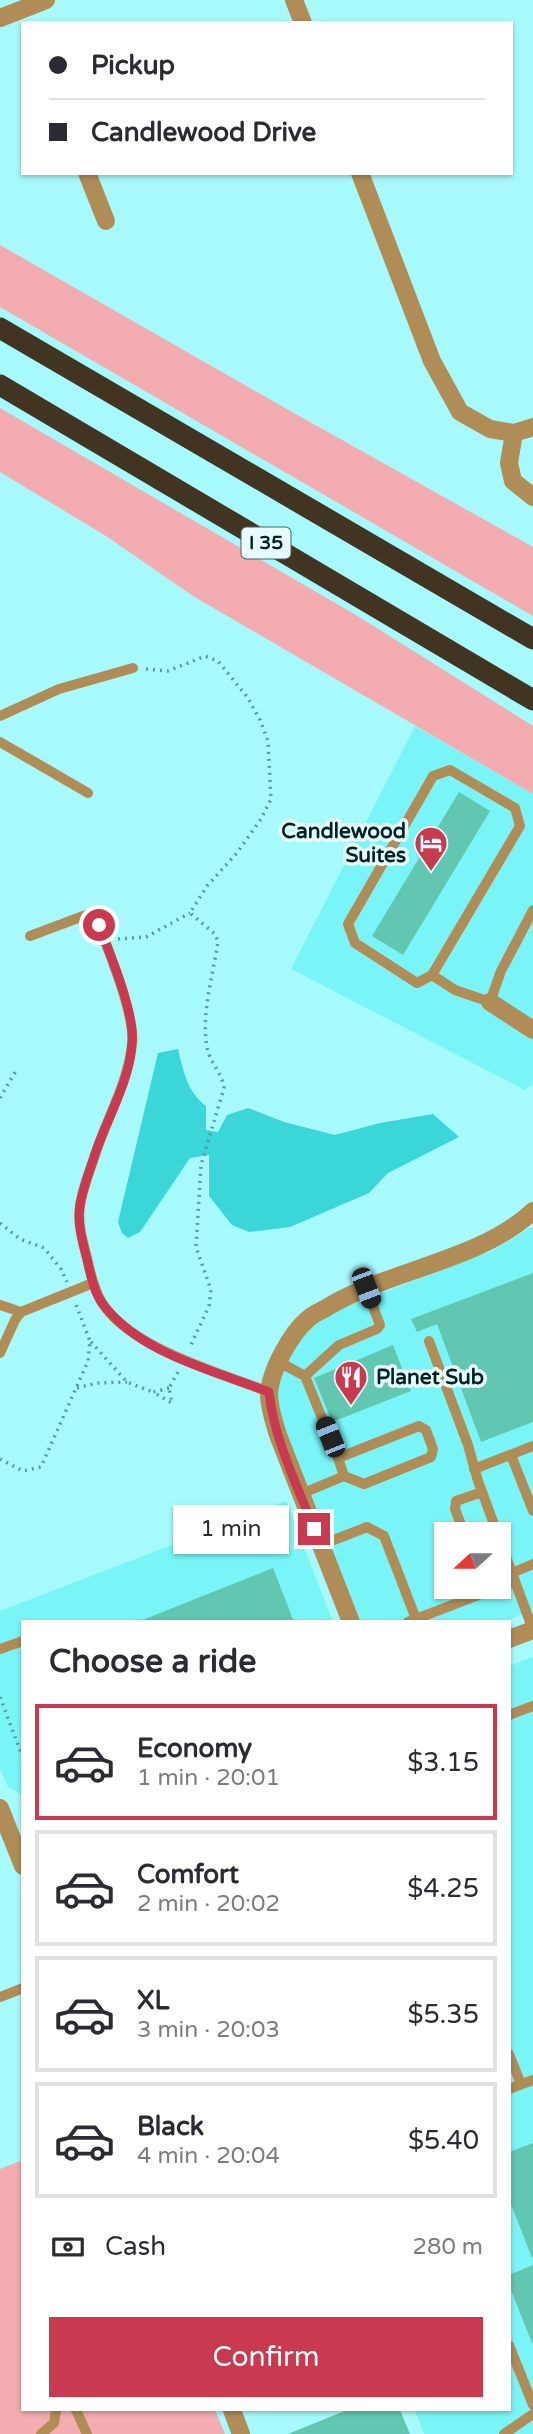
<!DOCTYPE html>
<meta charset="utf-8">
<style>
body{margin:0;font-family:"Varela Round",sans-serif;background:#f2f2f3;color:#2b2b33;height:100vh;display:flex;flex-direction:column;font-size:26px;white-space:nowrap}
*{box-sizing:border-box;margin:0}
p{font-size:23px;color:#7c7c81}
.icon{flex:none;width:38px;height:38px;fill:none;stroke:currentColor;stroke-width:2;stroke-linecap:round;stroke-linejoin:round}
.map{position:relative;flex:1;overflow:hidden}
.drawer{position:absolute;left:21px;top:1620px;width:490px;height:791px;display:flex;flex-direction:column;background:#fff;border-radius:0px;box-shadow:0 2px 5px #0004}
.drawer>*{flex:none}
.banner{position:absolute;left:21px;top:21px;width:492px;height:154px;border-radius:0px;box-shadow:0 2px 5px #0004;display:grid;align-content:center;height:154px;padding:0 28px;background:#fff}
.needle{width:46px;rotate:249deg}
.fabs{position:absolute;left:434px;top:1522px;display:grid;gap:14px}
.fabs a{display:grid;place-items:center;width:77px;height:77px;border-radius:0px;background:#fff;box-shadow:0 2px 5px #0004;font-size:35px}
.end{position:absolute;width:32px;height:32px;margin:-16px;border:9px solid #c9394f;background:#fff;box-shadow:0 0 0 4px #fff}
.from{border-radius:50%}
.bubble{position:absolute;height:49px;border-radius:0px;background:#fff;box-shadow:0 2px 5px #0004;font-size:23px;font-weight:600;line-height:49px;text-align:center}
.car{position:absolute;width:21px;height:42px;margin:-21px -10px;border-radius:9px;box-shadow:0 0 5px 2px #0007;background:linear-gradient(#222 24%,#8ab4d8 0 40%,#222 0 76%,#8ab4d8 0 86%,#222 0)}
.banner b{display:flex;align-items:center;gap:24px;height:66px;font-size:26px}
.banner b+b{border-top:2px solid #e1e1e2}
.banner i{width:18px;height:18px;background:#2b2b33}
ul{padding:0;list-style:none}
li{display:flex;align-items:center;gap:21px;height:116px;margin:0 14px 10px;padding:0 14px;border:4px solid #e1e1e2;border-radius:0px}
li div{flex:1}
li b{display:block;font-size:26px}
li em{font-style:normal;font-weight:600}
li.current{border-color:#c9394f}
li>.icon{width:63px;height:63px;stroke-width:1.5}
h2{padding:0 28px;font-size:32px;line-height:84px}
.pay{display:flex;align-items:center;gap:18px;height:77px;padding:0 28px;font-size:26px}
.pay p{margin-inline-start:auto}
.cta{display:flex;gap:14px;margin-top:auto;padding:14px 28px}
.cta a{flex:1;height:80px;border-radius:0px;background:#c9394f;color:#fff;font-size:28px;font-weight:600;line-height:80px;text-align:center}
.map>svg:first-child{display:block}
.built{fill:#79f5f7;fill-rule:evenodd}
.green{fill:#f3acaf}
.water{fill:#3bd6d8}
.building{fill:#62c7b0}
.lines{fill:none;stroke-linecap:round;stroke-linejoin:round}
.path{stroke:#5c9a9b;stroke-width:3.5;stroke-dasharray:2 5;stroke-linecap:butt}
.service{stroke:#b08c57;stroke-width:10}
.minor{stroke:#b08c57;stroke-width:18}
.tertiary{stroke:#b08c57;stroke-width:18}
.motorway{stroke:#413420;stroke-width:21}
.route{stroke:#c9394f;stroke-width:9}
.labels{text-anchor:middle;dominant-baseline:central;stroke-width:7;stroke-linejoin:round;paint-order:stroke}
.shield{fill:#e7fbfb;stroke:#456465;stroke-width:2}
.shield-label{font-size:19px;font-weight:bold;fill:#002425}
.poi-label{font-size:21px;font-weight:bold;fill:#002425;stroke:#e7fbfb;text-anchor:end}
</style>
<div class="map">
<svg width="533" height="2434" viewBox="0 0 533 2434">
<rect width="100%" height="100%" fill="#a7fafb"/>
<g class="built">
<path d="M 415,726 L 533,794 L 533,1084 L 525,1090 L 291,969 Z"/>
<path d="M 533,1226 L 533,1610 L 504,1622 L 361,1622 L 282,1431 L 277,1405 L 279,1382 L 287,1358 L 300,1339 L 319,1321 L 337,1310 L 492,1251 ZM 446,1535 L 499,1535 L 499,1587 L 446,1587 Z"/>
<path d="M 286,1501 L 333,1622 L 23,1622 L 23,1795 L 8,1787 L 0,1769 L 0,1611 Z"/>
<path d="M 533,1657 L 533,2434 L 424,2434 L 415,2410 L 509,2410 L 509,1666 Z"/>
</g>
<g class="green">
<path d="M 0,245 L 285,408 L 533,547 L 533,616 L 0,307 Z"/>
<path d="M 0,408 L 356,615 L 533,726 L 533,794 L 193,596 L 106,536 L 0,472 Z"/>
<path d="M 23,2160 L 23,2410 L 215,2410 L 225,2434 L 0,2434 L 0,2169 Z"/>
</g>
<path class="water" d="M 178,1049 C 183,1071 188,1093 206,1106 L 206,1130 L 218,1132 L 227,1115 L 248,1108 L 284,1122 L 335,1135 L 380,1123 L 433,1114 L 459,1137 L 388,1173 L 369,1193 L 290,1227 L 249,1232 L 232,1225 L 209,1196 L 209,1155 L 190,1158 L 140,1232 L 128,1238 L 122,1233 L 118,1222 L 158,1053 Z"/>
<g class="building">
<path d="M 459,792 L 490,811 L 403,955 L 372,936 Z"/>
<path d="M 533,1273 L 533,1422 L 481,1442 L 437,1324 L 417,1332 L 411,1319 Z"/>
<path d="M 393,1345 L 411,1391 L 332,1422 L 314,1378 Z"/>
<path d="M 273,1568 L 294,1622 L 140,1622 L 140,1621 Z"/>
<path d="M 533,2143 L 533,2257 L 532,2258 L 509,2199 L 509,2152 Z"/>
<path d="M 533,2265 L 533,2343 L 532,2343 L 509,2285 L 509,2275 Z"/>
<path d="M 347,2410 L 400,2410 L 410,2434 L 288,2434 Z"/>
</g>
<g class="lines">
<g class="path">
<path d="M 146,669 L 168,671 L 205,656 L 218,661 L 248,698 L 260,720 L 268,741 L 271,799 L 261,819 L 237,853 L 207,886 L 190,913 L 215,934 L 218,942 C 213,975 201,1014 207,1047 C 209,1062 222,1072 224,1088 L 201,1165 L 196,1247 L 211,1290 L 209,1306 L 190,1347"/>
<path d="M 118,939 L 146,937 L 190,913"/>
<path d="M 0,1098 L 17,1069"/>
<path d="M 0,1223 L 20,1239 L 44,1248 L 61,1269 L 67,1282"/>
<path d="M 91,1342 L 127,1382 L 153,1392"/>
<path d="M 77,1388 L 97,1383 L 127,1382"/>
<path d="M 169,1388 L 153,1392 L 172,1403 L 169,1388 L 179,1370"/>
<path d="M 0,1459 L 23,1471 L 41,1467 L 88,1361 L 90,1341 L 75,1302"/>
<path d="M 0,1697 L 23,1758"/>
</g>
<g class="service">
<path d="M 0,716 L 59,689 L 133,668"/>
<path d="M 0,742 L 88,793"/>
<path d="M 30,936 L 94,912 C 105,942 136,1015 132,1044 C 128,1083 107,1118 95,1155 C 90,1171 82,1189 80,1206 C 77,1223 83,1242 87,1258 C 90,1272 93,1286 100,1299 C 125,1347 221,1373 269,1392"/>
<path d="M 432,975 L 417,983 L 355,943 L 348,924 L 433,776 L 450,770 L 515,808 L 520,826 L 432,975 L 455,990 L 490,1002 L 501,971 L 533,910"/>
<path d="M 0,1305 L 21,1312 L 93,1283"/>
<path d="M 429,1341 L 468,1445 L 478,1481 L 498,1535"/>
<path d="M 0,1353 L 15,1320 L 21,1312"/>
<path d="M 279,1362 L 305,1376 L 338,1458"/>
<path d="M 305,1376 L 339,1345 L 377,1329 L 380,1325 L 366,1288"/>
<path d="M 511,1455 L 533,1511"/>
<path d="M 474,1469 L 533,1446"/>
<path d="M 301,1494 L 344,1476 L 364,1484 L 431,1457 L 433,1449 L 426,1430 L 419,1426 L 338,1458 L 344,1476"/>
<path d="M 465,1535 L 455,1509 L 456,1501 L 482,1492"/>
<path d="M 499,1538 L 533,1630"/>
<path d="M 321,1545 L 367,1527 L 384,1536 L 416,1619"/>
<path d="M 512,1573 L 533,1564"/>
<path d="M 408,1622 L 515,1581"/>
<path d="M 0,1649 L 23,1641"/>
<path d="M 509,1715 L 533,1706"/>
<path d="M 0,1997 L 23,1988"/>
<path d="M 509,2054 L 521,2084"/>
<path d="M 509,2089 L 533,2080"/>
<path d="M 509,2345 L 533,2405"/>
<path d="M 76,2410 L 87,2434"/>
<path d="M 41,2434 L 54,2423 L 56,2410"/>
<path d="M 504,2434 L 533,2414"/>
</g>
<g class="minor">
<path d="M 294,0 L 303,23"/>
<path d="M 0,18 L 46,0"/>
<path d="M 87,173 L 106,221"/>
<path d="M 360,173 L 432,361 L 460,412 L 490,429 L 514,433 L 533,427"/>
<path d="M 514,433 L 509,463 L 513,481 L 533,497"/>
<path d="M 490,1002 L 533,1030"/>
<path d="M 351,1622 L 278,1435 C 274,1422 269,1408 269,1394 C 270,1371 291,1333 308,1319 C 314,1313 324,1310 331,1305 C 393,1269 481,1260 533,1211"/>
</g>
<g class="tertiary">
<path d="M 509,1639 L 533,1630"/>
<path d="M 0,1808 L 23,1866"/>
<path d="M 232,2410 L 241,2434"/>
</g>
<g class="motorway">
<path d="M 0,328 L 533,639"/>
<path d="M 0,385 L 533,700"/>
</g>
</g>
<g class="lines">
<path class="route" d="M 99,925 C 110,955 135,1012 132,1043 C 130,1081 107,1118 95,1154 C 90,1170 83,1188 80,1205 C 77,1224 83,1244 88,1263 C 91,1276 94,1292 102,1303 C 140,1354 212,1370 269,1392 C 274,1440 297,1484 314,1529"/>
</g>
<defs>
<symbol id="hotel-pin" viewBox="-11 -11 22 30"><path d="M0 17L-7.5 6A9.5 9.5 0 1 1 7.5 6Z" fill="#c9394f" stroke="#e7fbfb"/><path d="M-6-4.5h1.5V1H6V5H4.5V3h-9V5H-6ZM-4 0a1.8 1.8 0 1 1 3.6 0ZM.5 0V-2.5h3Q6-2.5 6 0Z" fill="#fff"/></symbol>
<symbol id="restaurant-pin" viewBox="-11 -11 22 30"><path d="M0 17L-7.5 6A9.5 9.5 0 1 1 7.5 6Z" fill="#c9394f" stroke="#e7fbfb"/><path d="M-5-6h1v4h1v-4h1v4h1v-4h1v5L-1.5 .5V6h-2V.5L-5-1ZM5-6V6H3V1.5H1.5Q1.5-4 5-6Z" fill="#fff"/></symbol>
</defs>
<g fill-rule="evenodd">
<use href="#hotel-pin" x="412" y="824" width="38" height="52"/>
<use href="#restaurant-pin" x="332" y="1358" width="38" height="52"/>
</g>
<g class="labels">
<rect class="shield" x="241.5" y="527.5" width="49" height="31" rx="5"/>
<g class="shield-label">
<text x="266" y="543">I 35</text>
</g>
<g class="poi-label">
<text x="406" y="831">Candlewood<tspan x="406" dy="24">Suites</tspan></text>
<text x="376" y="1377" text-anchor="start">Planet Sub</text>
</g>
</g>
</svg>
<div class="fabs">
<a><svg class="needle" viewBox="-14 -14 28 28"><path d="M0-13l5 13h-10z" fill="#e53935"/><path d="M0 13l5-13h-10z" fill="#7c7c81"/></svg></a>
</div>
<i class="end from" style="left:99px;top:925px"></i>
<i class="end" style="left:314px;top:1529px"></i>
<div class="bubble" style="left:173px;top:1505px;width:116px">1 min</div>
<i class="car" style="left:366px;top:1288px;rotate:159deg"></i>
<i class="car" style="left:330px;top:1437px;rotate:338deg"></i>
<div class="banner">
<b><i class="from"></i>Pickup</b>
<b><i></i>Candlewood Drive</b>
</div>
<section class="drawer">
<h2>Choose a ride</h2>
<ul>
<li class="current"><svg class="icon" aria-label="car" viewBox="0 0 24 24"><path d="M5 17H2v-5l4-1 3-4h7l3 4 3 1v5h-3M9 17h6M6 11h13"/><circle cx="7" cy="17" r="2"/><circle cx="17" cy="17" r="2"/></svg><div><b>Economy</b><p>1 min · 20:01</p></div><em>$3.15</em></li>
<li><svg class="icon" aria-label="car" viewBox="0 0 24 24"><path d="M5 17H2v-5l4-1 3-4h7l3 4 3 1v5h-3M9 17h6M6 11h13"/><circle cx="7" cy="17" r="2"/><circle cx="17" cy="17" r="2"/></svg><div><b>Comfort</b><p>2 min · 20:02</p></div><em>$4.25</em></li>
<li><svg class="icon" aria-label="car" viewBox="0 0 24 24"><path d="M5 17H2v-5l4-1 3-4h7l3 4 3 1v5h-3M9 17h6M6 11h13"/><circle cx="7" cy="17" r="2"/><circle cx="17" cy="17" r="2"/></svg><div><b>XL</b><p>3 min · 20:03</p></div><em>$5.35</em></li>
<li><svg class="icon" aria-label="car" viewBox="0 0 24 24"><path d="M5 17H2v-5l4-1 3-4h7l3 4 3 1v5h-3M9 17h6M6 11h13"/><circle cx="7" cy="17" r="2"/><circle cx="17" cy="17" r="2"/></svg><div><b>Black</b><p>4 min · 20:04</p></div><em>$5.40</em></li>
</ul>
<div class="pay"><svg class="icon" aria-label="cash" viewBox="0 0 24 24"><path d="M3 7h18v10H3z"/><circle cx="12" cy="12" r="2"/></svg>Cash<p>280 m</p></div>
<div class="cta"><a>Confirm</a></div>
</section>
</div>
